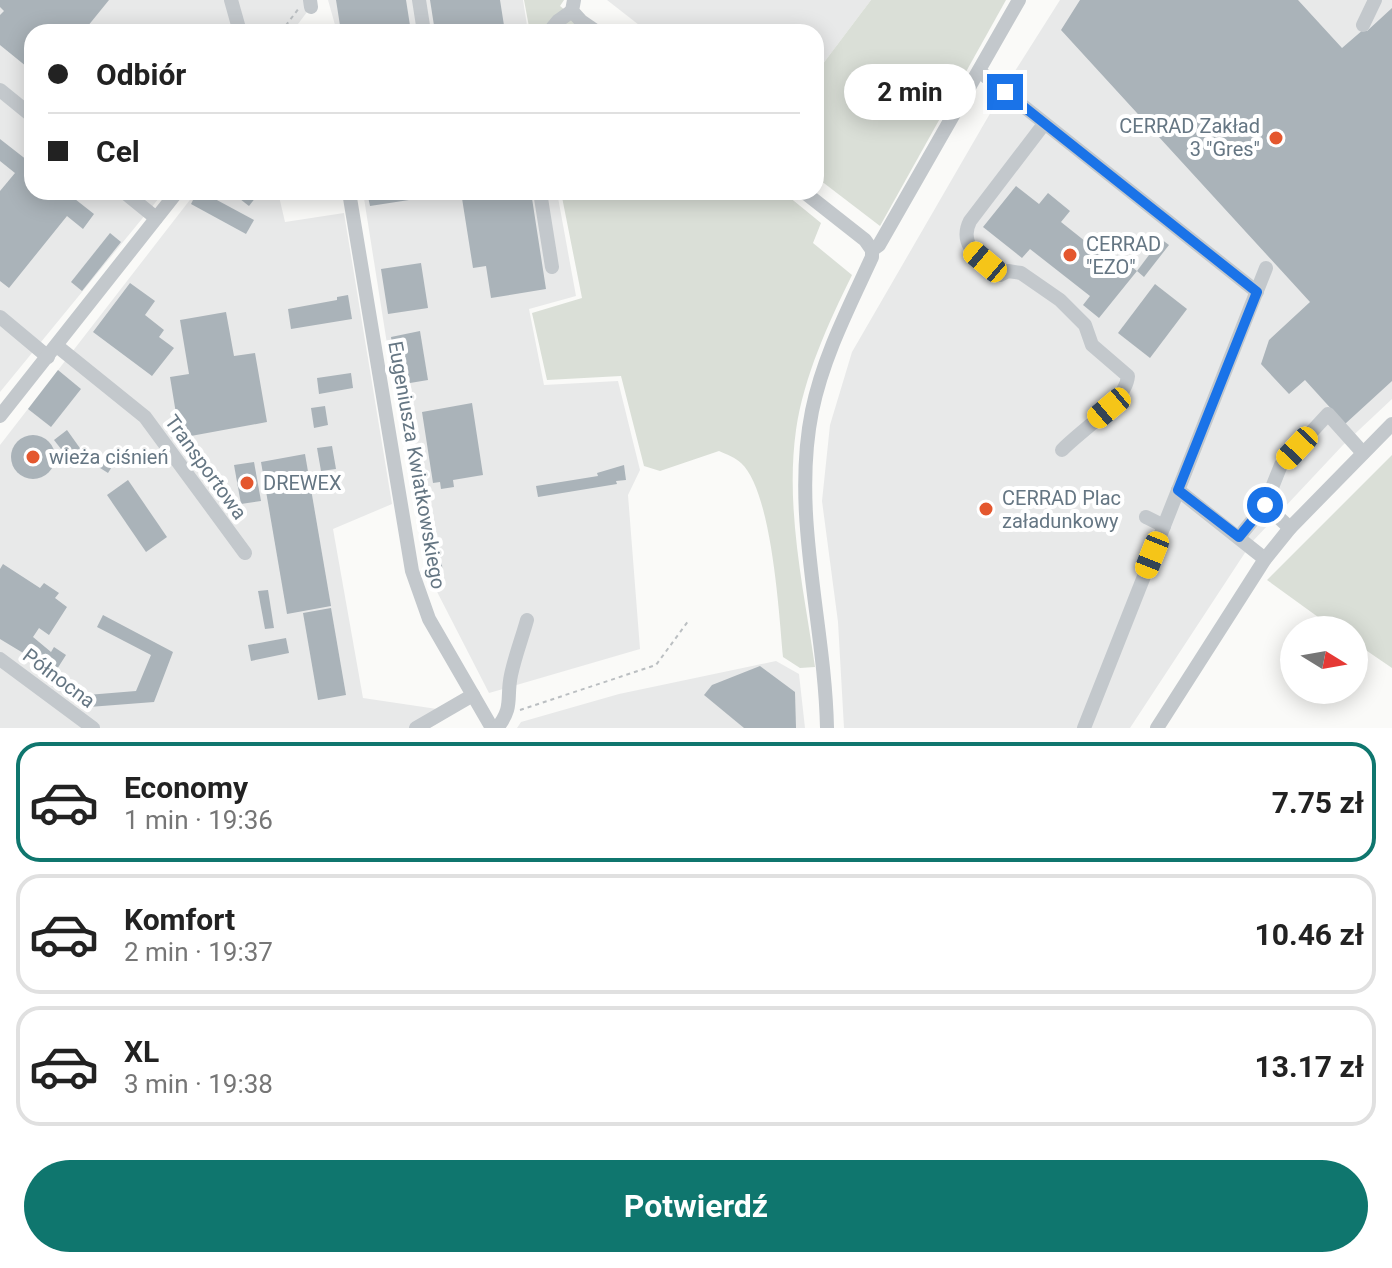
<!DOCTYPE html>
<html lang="pl">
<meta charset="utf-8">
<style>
body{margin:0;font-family:Roboto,sans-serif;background:#f2f2f2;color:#222;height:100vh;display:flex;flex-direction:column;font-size:30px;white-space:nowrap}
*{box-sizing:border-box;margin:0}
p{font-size:26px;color:#767676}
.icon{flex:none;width:44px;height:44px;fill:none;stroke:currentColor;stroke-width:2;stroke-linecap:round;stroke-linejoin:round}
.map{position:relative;height:728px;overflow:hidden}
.side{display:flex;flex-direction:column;background:#fff;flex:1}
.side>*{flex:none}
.guide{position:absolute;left:24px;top:24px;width:800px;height:176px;border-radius:24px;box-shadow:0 4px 20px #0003;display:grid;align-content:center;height:176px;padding:0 24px;background:#fff}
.needle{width:52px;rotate:101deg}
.buttons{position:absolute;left:1280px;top:616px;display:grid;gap:16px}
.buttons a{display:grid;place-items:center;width:88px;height:88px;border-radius:50%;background:#fff;box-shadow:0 4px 20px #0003;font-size:40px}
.end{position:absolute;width:36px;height:36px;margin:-18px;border:10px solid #1a73e8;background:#fff;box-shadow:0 0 0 4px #fff}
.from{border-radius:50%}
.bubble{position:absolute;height:56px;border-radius:28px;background:#fff;box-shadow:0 4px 20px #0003;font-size:26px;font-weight:700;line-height:56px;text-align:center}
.car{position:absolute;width:24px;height:48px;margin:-24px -12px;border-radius:10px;box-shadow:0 0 6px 2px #0007;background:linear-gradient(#f5c518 24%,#345 0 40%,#f5c518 0 76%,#345 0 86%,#f5c518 0)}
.guide b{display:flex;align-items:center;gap:28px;height:76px;font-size:30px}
.guide b+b{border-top:2px solid #e0e0e0}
.guide i{width:20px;height:20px;background:#222}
ul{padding:14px 0 0;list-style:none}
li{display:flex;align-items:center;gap:24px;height:120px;margin:0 16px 12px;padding:0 8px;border:4px solid #e0e0e0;border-radius:24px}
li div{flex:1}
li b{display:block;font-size:30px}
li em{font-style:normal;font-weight:700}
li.selected{border-color:#0f766e}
li>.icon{width:72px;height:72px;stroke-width:1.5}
.action{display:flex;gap:16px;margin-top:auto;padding:16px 24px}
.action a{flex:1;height:92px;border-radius:48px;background:#0f766e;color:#fff;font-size:32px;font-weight:700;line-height:92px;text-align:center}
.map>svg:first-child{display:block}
.built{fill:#e8e9e9}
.green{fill:#dadfd7}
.building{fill:#aab3b9}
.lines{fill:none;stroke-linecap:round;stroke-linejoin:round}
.path{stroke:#bbbfc2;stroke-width:2;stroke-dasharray:4 4;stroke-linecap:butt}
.minor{stroke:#c3c8cc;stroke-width:14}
.route{stroke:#1a73e8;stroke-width:10}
.poi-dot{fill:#e4572e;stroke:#fff;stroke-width:3}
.labels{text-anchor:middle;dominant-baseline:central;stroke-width:8;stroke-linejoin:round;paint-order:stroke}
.poi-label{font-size:20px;fill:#657683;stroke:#fff;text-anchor:start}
.street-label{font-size:20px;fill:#657683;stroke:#fff}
</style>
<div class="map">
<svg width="1392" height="728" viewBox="0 0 1392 728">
<rect width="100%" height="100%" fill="#fafaf8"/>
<g class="built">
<path d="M 0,0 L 316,0 L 292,32 L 32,32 L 32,192 L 164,192 L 0,392 Z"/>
<path d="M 328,0 L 523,0 L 528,32 L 337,32 Z"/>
<path d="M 607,0 L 871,0 L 816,73 L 816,32 L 648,32 Z"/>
<path d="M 1060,0 L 1392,0 L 1392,399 L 1343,445 L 1252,542 L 1130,728 L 844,728 L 838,622 L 822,501 L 830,425 L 852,352 L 1010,79 Z"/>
<path d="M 196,192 L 278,192 L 285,222 L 344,213 L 392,504 L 333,529 L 363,698 L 437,709 L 467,705 L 430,728 L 0,728 L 0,445 Z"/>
<path d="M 363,192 L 557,192 L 576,296 L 529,309 L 544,385 L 618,381 L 640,470 L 628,495 L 640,649 L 489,693 L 432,582 L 391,369 Z"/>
<path d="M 776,661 L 799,674 L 805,728 L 517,728 L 521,722 L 619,694 Z"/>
</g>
<g class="green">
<path d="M 524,0 L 564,0 L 560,6 L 591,32 L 530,32 Z"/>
<path d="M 871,0 L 1006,0 L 880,226 L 816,177 L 816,73 Z"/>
<path d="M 561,192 L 783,192 L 821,223 L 813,243 L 852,275 C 828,324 804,376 796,430 C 785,509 804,590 815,667 L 800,668 L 783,657 C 779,614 772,491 741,463 C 736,458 726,454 719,451 L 660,471 L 644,466 L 621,376 L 547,380 L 532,313 L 582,298 Z"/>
<path d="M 1392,455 L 1392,668 L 1354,642 L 1354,630 L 1336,630 L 1267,580 Z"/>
</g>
<g class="building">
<path d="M 0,0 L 109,0 L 83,32 L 32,32 L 32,71 L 0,45 L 0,15 L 4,11 L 0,7 Z"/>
<path d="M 336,0 L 406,0 L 411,32 L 341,32 Z"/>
<path d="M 430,0 L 500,0 L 505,32 L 435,32 Z"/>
<path d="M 1080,0 L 1298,0 L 1342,48 L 1364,29 L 1367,31 L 1392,8 L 1392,381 L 1345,424 L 1305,380 L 1289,394 L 1261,364 L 1269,340 L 1310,302 L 1061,30 Z"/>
<path d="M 0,139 L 32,164 L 32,192 L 66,192 L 94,214 L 83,229 L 67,216 L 9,288 L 0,281 L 0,191 L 15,173 L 0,161 Z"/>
<path d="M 1016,186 L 1039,204 L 1048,193 L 1070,211 L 1061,222 L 1110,261 L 1115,254 L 1137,271 L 1161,239 L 1169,245 L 1144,277 L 1137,271 L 1099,318 L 1083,305 L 1090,296 L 1030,249 L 1022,258 L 983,227 Z"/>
<path d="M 197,192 L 202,192 L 254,220 L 246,234 L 191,204 Z"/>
<path d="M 231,192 L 260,192 L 249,206 Z"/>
<path d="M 367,192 L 448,192 L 448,194 L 370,206 Z"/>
<path d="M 461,192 L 531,192 L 546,289 L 491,298 L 486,266 L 473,268 Z"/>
<path d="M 110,233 L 121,242 L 82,291 L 71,282 Z"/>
<path d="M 421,263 L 428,308 L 388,314 L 381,269 Z"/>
<path d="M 130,283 L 155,301 L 145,315 L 164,330 L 159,337 L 174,348 L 152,376 L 93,332 Z"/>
<path d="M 1155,284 L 1187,309 L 1150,358 L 1118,333 Z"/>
<path d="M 348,295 L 352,319 L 291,329 L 288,309 L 337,300 L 337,297 Z"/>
<path d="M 226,312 L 234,356 L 255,353 L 267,422 L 180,438 L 170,377 L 189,374 L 180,320 Z"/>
<path d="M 420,331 L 428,380 L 398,385 L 391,337 Z"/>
<path d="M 58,370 L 81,389 L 51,427 L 28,409 Z"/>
<path d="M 351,373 L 353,388 L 319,394 L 317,378 Z"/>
<path d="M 472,403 L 483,475 L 453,480 L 454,487 L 441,489 L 440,482 L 433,483 L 422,412 Z"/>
<path d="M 325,406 L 328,425 L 314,428 L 311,408 Z"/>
<path d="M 67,430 L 87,458 L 75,467 L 54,440 Z"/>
<circle cx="33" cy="457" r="22"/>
<path d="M 332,446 L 336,469 L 321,471 L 317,448 Z"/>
<path d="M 94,454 L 113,465 L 108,473 L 89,461 Z"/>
<path d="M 305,454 L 331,606 L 287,614 L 261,462 Z"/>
<path d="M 254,462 L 261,501 L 241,504 L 234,465 Z"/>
<path d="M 624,465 L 626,480 L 616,481 L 617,484 L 538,497 L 536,486 L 598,476 L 597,473 Z"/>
<path d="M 128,480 L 167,537 L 146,552 L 107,495 Z"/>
<path d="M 440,553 L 443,572 L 434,574 L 430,555 Z"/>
<path d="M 3,564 L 40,588 L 44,583 L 59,593 L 55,598 L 67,607 L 49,635 L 39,628 L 33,637 L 51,652 L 54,647 L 66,655 L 52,677 L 40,669 L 43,665 L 0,639 L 0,569 Z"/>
<path d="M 268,590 L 274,628 L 265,629 L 258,591 Z"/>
<path d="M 331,608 L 346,695 L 318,700 L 303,613 Z"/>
<path d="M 103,615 L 173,652 L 154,702 L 89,707 L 87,695 L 136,691 L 151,655 L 97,627 Z"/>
<path d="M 286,638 L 289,653 L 251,661 L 248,645 Z"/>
<path d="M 760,666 L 795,692 L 796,728 L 744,728 L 704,695 L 712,685 Z"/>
</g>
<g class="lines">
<g class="path">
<path d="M 281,32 L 299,8"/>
<path d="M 520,710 L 656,665 L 689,620"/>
</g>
<g class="minor">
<path d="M 231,0 L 240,32"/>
<path d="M 310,0 L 311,7"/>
<path d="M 419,0 L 424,32"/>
<path d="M 574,0 L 572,11 L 581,21 L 597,32"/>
<path d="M 1363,25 L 1375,0"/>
<path d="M 549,32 L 558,21 L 572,11"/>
<path d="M 979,71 L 1257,292"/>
<path d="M 0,90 L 32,116"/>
<path d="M 1044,124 L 970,221 C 957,247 983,260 1000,275 L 1008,271 L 1021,273 L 1060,300 L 1085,325 L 1092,345 L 1128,376 C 1126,402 1080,431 1062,450"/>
<path d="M 124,192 L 156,218"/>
<path d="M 349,192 L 412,571 L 429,619 L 492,728"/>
<path d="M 540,192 L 552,267"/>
<path d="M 804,192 L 865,240 L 872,250"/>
<path d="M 0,317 L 48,357"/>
<path d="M 57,346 L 145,417 L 245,553"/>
<path d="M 0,416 L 177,192"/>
<path d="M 1178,490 L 1265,559"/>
<path d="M 1265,505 L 1290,528"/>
<path d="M 1146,517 L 1164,526"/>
<path d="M 1239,537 L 1265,505 L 1281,465 L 1328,414 L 1363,453"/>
<path d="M 0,659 L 93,728"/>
<path d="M 416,728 L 473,695"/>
<path d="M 497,728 C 514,707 506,698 511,675 C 515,656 522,638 527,620"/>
<path d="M 827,728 C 825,624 791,515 812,411 C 823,357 849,307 872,257 L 872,250 L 879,245 L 1019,0"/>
<path d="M 1084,728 L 1266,268"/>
<path d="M 1157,728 L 1265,559 L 1290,528 L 1392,424"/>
</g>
</g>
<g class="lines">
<path class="route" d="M 1005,92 L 1257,292 L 1178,490 L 1239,537 L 1265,505"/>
</g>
<g class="poi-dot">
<circle cx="1276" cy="138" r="8"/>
<circle cx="1070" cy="255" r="8"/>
<circle cx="33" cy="457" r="8"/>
<circle cx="247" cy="483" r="8"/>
<circle cx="986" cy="509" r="8"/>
</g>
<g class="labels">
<g class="poi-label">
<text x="1260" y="126" text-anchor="end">CERRAD Zakład<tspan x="1260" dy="23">3 "Gres"</tspan></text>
<text x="1086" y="244">CERRAD<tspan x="1086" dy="23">"EZO"</tspan></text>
<text x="49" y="457">wieża ciśnień</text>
<text x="263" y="483">DREWEX</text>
<text x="1002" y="498">CERRAD Plac<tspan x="1002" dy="23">załadunkowy</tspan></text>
</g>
<g class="street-label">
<text transform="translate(417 465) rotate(80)">Eugeniusza Kwiatkowskiego</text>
<text transform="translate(206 467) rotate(54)">Transportowa</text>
<text transform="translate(59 678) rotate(37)">Północna</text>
</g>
</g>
</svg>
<div class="buttons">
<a><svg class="needle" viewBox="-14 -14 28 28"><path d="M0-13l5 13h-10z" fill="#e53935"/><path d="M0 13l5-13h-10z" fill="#767676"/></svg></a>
</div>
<i class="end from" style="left:1265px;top:505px"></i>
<i class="end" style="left:1005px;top:92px"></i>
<div class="bubble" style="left:844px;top:64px;width:132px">2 min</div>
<i class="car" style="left:985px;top:262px;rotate:310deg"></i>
<i class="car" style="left:1109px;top:408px;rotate:230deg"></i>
<i class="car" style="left:1297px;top:448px;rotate:223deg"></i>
<i class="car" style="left:1152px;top:555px;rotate:202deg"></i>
<div class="guide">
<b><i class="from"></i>Odbiór</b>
<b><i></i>Cel</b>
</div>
</div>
<section class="side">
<ul>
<li class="selected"><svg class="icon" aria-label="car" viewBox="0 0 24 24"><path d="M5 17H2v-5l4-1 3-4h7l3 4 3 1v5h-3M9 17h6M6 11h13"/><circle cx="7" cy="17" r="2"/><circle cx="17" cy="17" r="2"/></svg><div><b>Economy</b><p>1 min · 19:36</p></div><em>7.75 zł</em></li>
<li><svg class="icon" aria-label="car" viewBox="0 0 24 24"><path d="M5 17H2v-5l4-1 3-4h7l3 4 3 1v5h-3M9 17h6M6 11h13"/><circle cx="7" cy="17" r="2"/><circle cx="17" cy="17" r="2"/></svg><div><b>Komfort</b><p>2 min · 19:37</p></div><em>10.46 zł</em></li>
<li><svg class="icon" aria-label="car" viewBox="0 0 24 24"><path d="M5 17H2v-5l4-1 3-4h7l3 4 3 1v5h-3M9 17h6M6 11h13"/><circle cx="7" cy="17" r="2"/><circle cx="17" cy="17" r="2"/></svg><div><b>XL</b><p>3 min · 19:38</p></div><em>13.17 zł</em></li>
</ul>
<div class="action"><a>Potwierdź</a></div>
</section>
